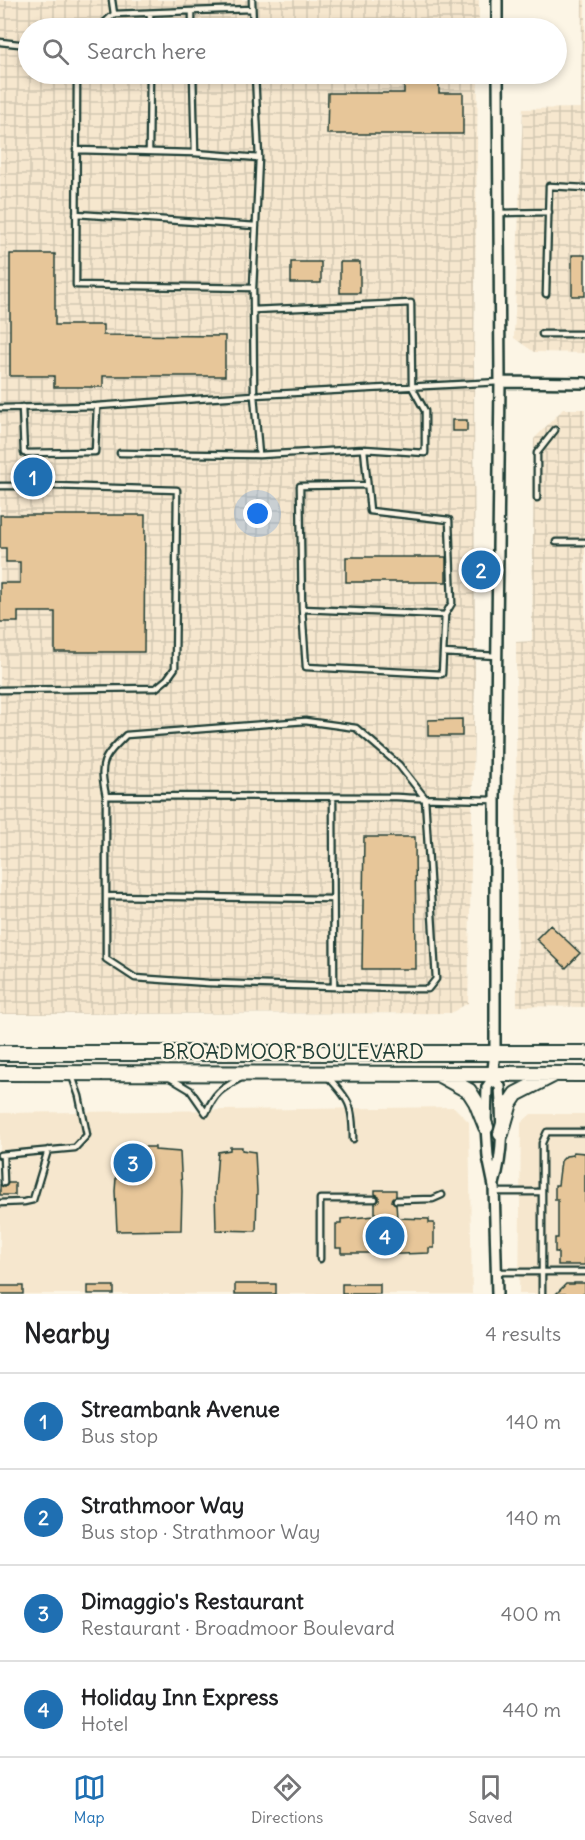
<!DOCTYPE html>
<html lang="en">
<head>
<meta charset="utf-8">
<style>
	:root { --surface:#fff; --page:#f2f2f2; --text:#202124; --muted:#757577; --line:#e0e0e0; --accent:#1f6fb2 }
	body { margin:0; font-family:Delius,sans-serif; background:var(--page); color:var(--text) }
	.you { position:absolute; left:258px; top:514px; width:21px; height:21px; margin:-15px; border:4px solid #fff; border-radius:50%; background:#1a73e8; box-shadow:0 0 0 9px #1a73e833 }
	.badge { display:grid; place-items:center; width:39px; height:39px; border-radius:50%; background:var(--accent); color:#fff; font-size:20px; font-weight:700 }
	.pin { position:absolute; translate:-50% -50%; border:3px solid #fff; box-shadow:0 2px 6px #0006 }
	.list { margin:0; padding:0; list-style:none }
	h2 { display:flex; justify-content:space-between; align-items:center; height:78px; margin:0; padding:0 24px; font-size:26px }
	h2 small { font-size:20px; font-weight:400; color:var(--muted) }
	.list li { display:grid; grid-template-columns:39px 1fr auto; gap:18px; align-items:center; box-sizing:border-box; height:96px; padding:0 24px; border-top:2px solid var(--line) }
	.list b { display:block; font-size:22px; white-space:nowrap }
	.list p { margin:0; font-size:20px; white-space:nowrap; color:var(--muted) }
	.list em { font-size:20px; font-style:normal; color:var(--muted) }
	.icon { flex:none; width:33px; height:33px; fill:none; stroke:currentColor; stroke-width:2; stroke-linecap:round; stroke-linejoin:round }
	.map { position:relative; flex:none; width:585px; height:1294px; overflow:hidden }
	.search { position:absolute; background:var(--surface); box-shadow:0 3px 9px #0003; left:18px; right:18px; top:18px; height:66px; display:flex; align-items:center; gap:15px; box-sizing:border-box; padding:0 21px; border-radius:33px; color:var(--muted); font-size:22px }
	.sheet { height:462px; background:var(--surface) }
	nav { display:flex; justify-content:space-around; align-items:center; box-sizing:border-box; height:84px; border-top:2px solid var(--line); background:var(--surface); font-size:16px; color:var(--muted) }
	nav a { display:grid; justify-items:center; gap:3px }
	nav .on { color:var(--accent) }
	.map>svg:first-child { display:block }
	.built { fill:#f6e7ce }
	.industrial { fill:url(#industrial-grid) }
	.building { fill:#e7c699; stroke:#1f3d34; stroke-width:1.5 }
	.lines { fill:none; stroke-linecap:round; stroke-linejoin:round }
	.service-casing { stroke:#1f3d34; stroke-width:9 }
	.minor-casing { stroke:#1f3d34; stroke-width:14 }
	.secondary-casing { stroke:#1f3d34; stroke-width:18 }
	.service { stroke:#fcf5e5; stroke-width:4.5 }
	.minor { stroke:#fcf5e5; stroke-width:9 }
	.secondary { stroke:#fcf5e5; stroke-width:14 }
	.labels { text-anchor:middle; stroke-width:4.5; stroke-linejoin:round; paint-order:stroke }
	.street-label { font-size:21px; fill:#1f3d34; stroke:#fcf5e5 }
</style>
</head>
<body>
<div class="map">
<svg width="585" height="1294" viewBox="0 0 585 1294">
	<defs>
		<pattern id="industrial-grid" width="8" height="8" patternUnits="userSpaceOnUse" patternTransform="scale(1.5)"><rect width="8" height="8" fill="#f6e7ce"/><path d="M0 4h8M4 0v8" fill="none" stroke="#d2c7b2"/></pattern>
	</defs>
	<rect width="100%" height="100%" fill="#fcf5e5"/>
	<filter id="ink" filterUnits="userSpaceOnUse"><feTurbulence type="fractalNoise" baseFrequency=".0167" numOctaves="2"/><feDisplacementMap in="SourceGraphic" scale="12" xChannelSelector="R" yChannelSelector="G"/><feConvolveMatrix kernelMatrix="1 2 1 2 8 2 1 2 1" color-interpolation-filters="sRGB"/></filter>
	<g filter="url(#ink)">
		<path class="built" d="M454 1107 469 1122 472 1294H0V1113Z
			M531 1114H585V1294H519L521 1123Z"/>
		<path class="industrial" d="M0 0H479V28H28V74H478L474 356 475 681 468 1003 451 1013 0 1014Z
			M582 0H585V353L534 352 514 338 523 109 581 108Z
			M563 409H585V1007L517 1006 516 642 532 641 534 439Z"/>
		<path class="building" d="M404 78H436L439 79V93H463V134H327L328 93H404Z
			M10 254H55V325H103V335L225 336V376H103V387H54V376H10Z
			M572 255H585V296H572Z
			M291 262H321V283H291Z
			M340 262H360V293H340Z
			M452 420H467V431H452Z
			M0 515H145L144 652H55V612H18V622H0V583H20V562H6V548H0Z
			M346 557H446V582H346Z
			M462 719V736H428V720Z
			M364 837H415L416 969H362Z
			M550 925 580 953 566 968 536 939Z
			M143 1147H155V1150L180 1152 182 1191 181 1230 117 1231 115 1191 118 1152 143 1150Z
			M230 1147H242V1150L255 1152 257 1191 256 1231 216 1230 215 1191 218 1152 230 1150Z
			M573 1152 585 1153V1265H558V1252H555V1238H558V1200H555V1185H558L561 1161 566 1156 573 1155Z
			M8 1183H15V1195H0V1185L5 1187Z
			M375 1190H396V1196L392 1201 396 1204 397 1218 429 1219V1223H434V1248H429V1253L373 1255V1253H341V1248H336V1224H341V1219L375 1216V1203L379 1200V1196L375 1194Z
			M574 1283H585V1294H556L566 1284H574Z
			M235 1284H276V1294H235Z
			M342 1284H380V1294H342Z
			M0 1286H23V1294H0Z
			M88 1286H114V1294H88Z"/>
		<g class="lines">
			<defs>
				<path id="service" d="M252 0 253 28
					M114 14 192 11
					M99 28 114 14 112 0
					M150 28V13
					M192 28V11L252 9
					M0 42 28 45
					M77 74 76 285 253 288 254 395 97 406
					M193 74 195 153 259 158 255 74
					M76 150 195 153
					M149 152 150 74
					M499 213 549 212
					M76 214 256 226
					M253 288 259 158
					M546 294 549 186 585 188
					M253 310 411 303 412 387 425 411V453L364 449 259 455 254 395 500 382
					M542 334H585
					M0 408 97 406 95 452 24 453 22 407
					M364 449 370 511 449 520 452 603 445 615 302 609 300 486 367 485
					M120 453 259 455
					M0 486H53L177 490 175 668 167 679 156 688 0 690
					M537 498V453L555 430
					M556 542H585
					M302 609 306 667 442 674 445 615
					M443 653 497 656
					M106 796C99 762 102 759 126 735L305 721 356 728 399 765 425 798 436 979 428 989H397L208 983 135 978 106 959V796L396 797C429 799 462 799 495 800
					M333 797 334 987
					M106 896 333 899
					M327 1076C350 1100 353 1106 353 1139
					M170 1078 190 1090 206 1113C215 1092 221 1089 241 1078
					M0 1155 75 1148 87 1135 79 1096 72 1076
					M3 1155 4 1183
					M494 1192H542
					M396 1200 433 1199 442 1195
					M0 1203 24 1202 33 1200 48 1150
					M320 1259V1199H375
					M496 1272H585
					M542 1294V1143L547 1132H585"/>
				<path id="minor" d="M497 0V28
					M500 382 585 383
					M492 1078 495 1052V800L500 382 498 74
					M492 1080 487 1087 486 1127 488 1157 494 1186 497 1294
					M492 1080 500 1086C502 1120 504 1151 494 1184"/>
				<path id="secondary" d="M0 1053H585
					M0 1073 585 1074
					M438 1074 469 1091 476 1102 486 1127
					M501 1134 510 1103 516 1094 553 1075"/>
			</defs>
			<use href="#service" class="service-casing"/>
			<use href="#minor" class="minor-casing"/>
			<use href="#secondary" class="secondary-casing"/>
			<use href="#service" class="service"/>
			<use href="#minor" class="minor"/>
			<use href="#secondary" class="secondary"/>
		</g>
	</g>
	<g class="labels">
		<g class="street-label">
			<text x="293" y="1059">BROADMOOR BOULEVARD</text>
		</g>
	</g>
</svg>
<div class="you"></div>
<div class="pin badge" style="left:33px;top:477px">1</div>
<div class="pin badge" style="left:481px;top:570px">2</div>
<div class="pin badge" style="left:133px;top:1163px">3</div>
<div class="pin badge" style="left:385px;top:1236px">4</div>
<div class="search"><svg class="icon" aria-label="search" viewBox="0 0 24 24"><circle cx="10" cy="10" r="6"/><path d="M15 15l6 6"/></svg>Search here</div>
</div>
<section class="sheet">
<h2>Nearby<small>4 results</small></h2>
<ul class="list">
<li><span class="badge">1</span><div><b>Streambank Avenue</b><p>Bus stop</p></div><em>140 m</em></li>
<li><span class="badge">2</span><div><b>Strathmoor Way</b><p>Bus stop · Strathmoor Way</p></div><em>140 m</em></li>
<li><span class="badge">3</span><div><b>Dimaggio's Restaurant</b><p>Restaurant · Broadmoor Boulevard</p></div><em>400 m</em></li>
<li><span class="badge">4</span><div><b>Holiday Inn Express</b><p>Hotel</p></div><em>440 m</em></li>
</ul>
</section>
<nav>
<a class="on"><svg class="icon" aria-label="map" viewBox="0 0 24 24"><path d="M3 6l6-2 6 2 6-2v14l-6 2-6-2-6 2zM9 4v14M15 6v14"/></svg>Map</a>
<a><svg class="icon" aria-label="directions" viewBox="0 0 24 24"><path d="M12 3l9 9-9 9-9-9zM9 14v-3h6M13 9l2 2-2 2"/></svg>Directions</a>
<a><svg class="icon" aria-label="saved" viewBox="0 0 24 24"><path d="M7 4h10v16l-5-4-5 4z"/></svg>Saved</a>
</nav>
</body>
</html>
